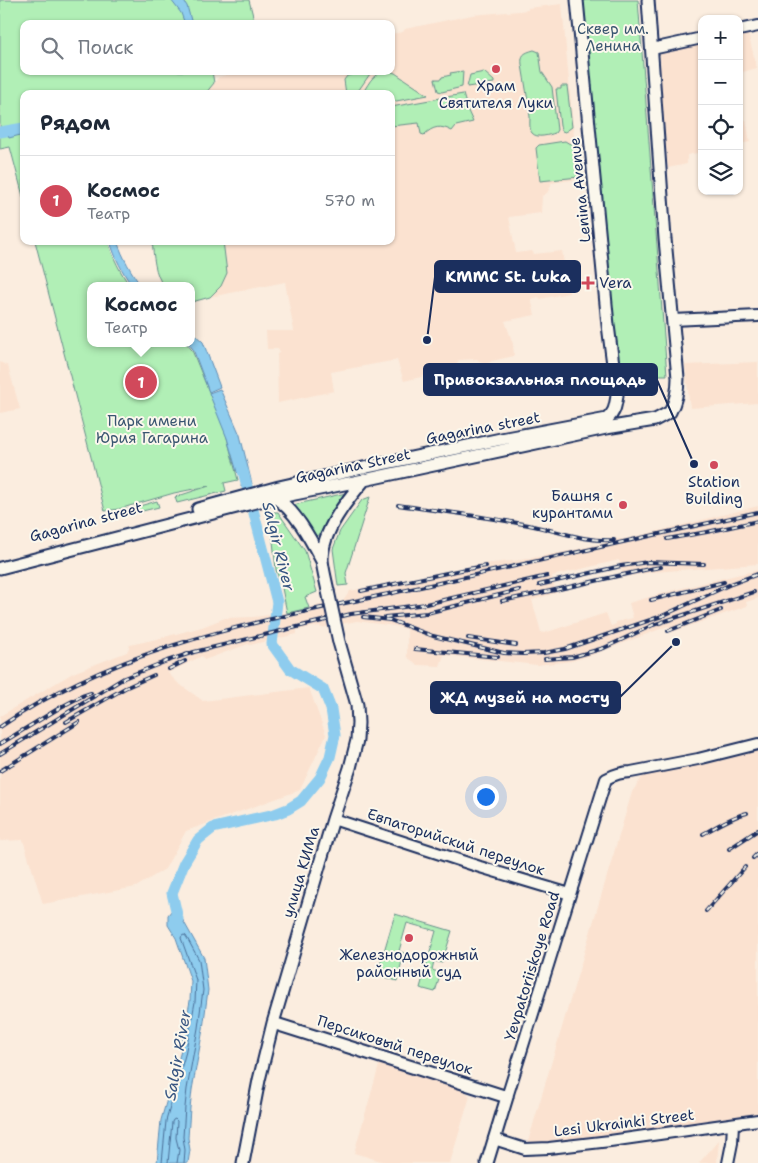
<!DOCTYPE html>
<html lang="ru">
<head>
<meta charset="utf-8">
<style>
	:root { --surface:#fff; --page:#f2f2f3; --text:#1f2937; --muted:#747a83; --line:#e0e1e3; --accent:#d1495b }
	body { margin:0; font-family:"Shantell Sans",sans-serif; background:var(--page); color:var(--text) }
	.controls { position:absolute; right:15px; top:15px; display:grid; overflow:hidden; border-radius:10px; box-shadow:0 1px 4px #0004 }
	.controls button { width:45px; height:45px; display:grid; place-items:center; padding:0; border:0; border-bottom:1px solid var(--line); background:var(--surface); color:var(--text); font:25px sans-serif }
	.you { position:absolute; left:485px; top:796px; width:18px; height:18px; margin:-12px; border:4px solid #fff; border-radius:50%; background:#1a73e8; box-shadow:0 0 0 8px #1a73e833 }
	.badge { display:grid; place-items:center; width:32px; height:32px; border-radius:50%; background:var(--accent); color:#fff; font-size:16px; font-weight:700 }
	.pin { position:absolute; translate:-50% -50%; border:2px solid #fff; box-shadow:0 1px 5px #0006 }
	.popup { position:absolute; left:87px; top:282px; width:108px; height:65px; box-sizing:border-box; display:grid; place-content:center; border-radius:10px; background:var(--surface); filter:drop-shadow(0 1px 4px #0005); font-size:16px; white-space:nowrap; color:var(--muted) }
	.popup b { font-size:19px; color:var(--text) }
	.popup::after { content:''; position:absolute; left:50%; top:100%; margin-left:-10px; border:10px solid transparent; border-top-color:var(--surface) }
	.list { margin:0; padding:0; list-style:none }
	h2 { display:flex; justify-content:space-between; align-items:center; height:65px; margin:0; padding:0 20px; font-size:21px }
	h2 small { font-size:16px; font-weight:400; color:var(--muted) }
	.list li { display:grid; grid-template-columns:32px 1fr auto; gap:15px; align-items:center; box-sizing:border-box; height:90px; padding:0 20px; border-top:1px solid var(--line) }
	.list b { display:block; font-size:19px; white-space:nowrap }
	.list p { margin:0; font-size:16px; white-space:nowrap; color:var(--muted) }
	.list em { font-size:16px; font-style:normal; color:var(--muted) }
	.icon { flex:none; width:28px; height:28px; fill:none; stroke:currentColor; stroke-width:2; stroke-linecap:round; stroke-linejoin:round }
	.map { position:relative; flex:none; width:758px; height:1163px; overflow:hidden }
	.search { position:absolute; background:var(--surface); box-shadow:0 1px 4px #0004; left:20px; top:20px; width:375px; height:55px; display:flex; align-items:center; gap:12px; box-sizing:border-box; padding:0 18px; border-radius:10px; color:var(--muted); font-size:19px }
	.panel { position:absolute; background:var(--surface); box-shadow:0 1px 4px #0004; left:20px; top:90px; width:375px; height:155px; border-radius:10px }
	.map>svg:first-child { display:block }
	.built { fill:#fbe2d0 }
	.green { fill:#b1efb6; stroke:#668f8a }
	.water { fill:#8eccee; stroke:#608db4 }
	.lines { fill:none; stroke-linecap:round; stroke-linejoin:round }
	.shore { stroke:#496e98; stroke-width:1 }
	.river { stroke:#8eccee; stroke-width:11 }
	.secondary-casing { stroke:#1b2f5e; stroke-width:14 }
	.primary-casing { stroke:#1b2f5e; stroke-width:15 }
	.secondary { stroke:#fbf7ec; stroke-width:10 }
	.primary { stroke:#fbf7ec; stroke-width:11 }
	.rail-casing { stroke:#1b2f5e; stroke-width:4 }
	.rail { stroke:#fbf7ec; stroke-width:2; stroke-dasharray:5.5; stroke-linecap:butt }
	.primary-bridge-casing { stroke:#1b2f5e; stroke-width:15; stroke-linecap:butt }
	.primary-bridge { stroke:#fbf7ec; stroke-width:11 }
	.poi-dot { fill:#d1495b; stroke:#fbf7ec; stroke-width:2 }
	.labels { text-anchor:middle; stroke-width:4; stroke-linejoin:round; paint-order:stroke }
	.park-label { font-size:15px; fill:#395570; stroke:#fbf7ec }
	.poi-label { font-size:15px; fill:#1b2f5e; stroke:#fbf7ec }
	.street-label { font-size:15px; fill:#1b2f5e; stroke:#fbf7ec }
	.water-label { font-size:16px; font-style:italic; fill:#385682; stroke:#fbf7ec }
	.leader { fill:none; stroke:#1b2f5e; stroke-width:2 }
	.callout-dot { fill:#1b2f5e; stroke:#fbf7ec; stroke-width:2 }
	.callout { fill:#1b2f5e; stroke:#1b2f5e; stroke-width:2 }
	.callout-label { font-size:16px; text-anchor:middle; font-weight:bold; fill:#fff }
</style>
</head>
<body>
<div class="map">
<svg width="758" height="1163" viewBox="0 0 758 1163">
	<rect width="100%" height="100%" fill="#fbeddf"/>
	<filter id="ink" filterUnits="userSpaceOnUse"><feTurbulence type="fractalNoise" baseFrequency=".02" numOctaves="2"/><feDisplacementMap in="SourceGraphic" scale="10" xChannelSelector="R" yChannelSelector="G"/><feConvolveMatrix kernelMatrix="1 2 1 2 8 2 1 2 1" color-interpolation-filters="sRGB"/></filter>
	<g filter="url(#ink)">
		<path class="built" d="M562 4 574 137 579 179 551 183V186L547 193 542 196 541 213 509 217 516 253 532 251 534 254 562 251 569 293 540 299 539 297 531 299 535 315 505 321 513 344 514 356 492 361 485 365 477 359 459 360 454 369 404 381 397 360 331 372 334 391 278 403 277 354 279 353V349H267L266 331H294L285 282 210 297 191 302V286H164L159 281 156 270 152 241H391V94H205L219 77 243 71H251L254 73 262 71H391V34L403 32 405 29 472 15 519 11 528 10V8Z
			M746 26 757 68 739 73V27Z
			M702 37V152L687 155V164L668 168 661 94 660 47Z
			M746 120 750 142 739 144V121Z
			M0 362 8 366 20 409 0 413Z
			M758 362V403L690 408 685 365Z
			M758 506V564L653 572 623 577 619 560 552 576 556 593 532 600 541 632 544 633 606 613 611 626 616 624V622L633 618 629 603 670 591 700 584 702 583 758 570V598L746 602 747 606 672 632 668 626 592 655 572 661 537 665 444 655 440 666 418 665 407 657V629L395 626 357 621 321 628 320 626 297 630V634L250 645 248 644 204 660 202 656 168 673 178 683 203 701 309 688 326 735 300 790 186 831 165 869 136 887 43 904 23 840 0 841V716L73 673 127 652 130 645 157 639 202 627 225 618 253 617 287 613 319 605 343 601 350 591 360 589 482 564 521 560 569 551 605 543 606 539H626Z
			M758 748V1115L596 1137 527 1145 632 792 643 776Z
			M380 1062 461 1088 470 1096 450 1163H388L354 1153Z
			M719 1140 717 1163H699Z"/>
		<path class="green" d="M0 0H249L254 20 237 24H24V71H212L214 83 205 94H24V200L10 147 0 149Z
			M581 0H638L667 375H655C648 360 636 361 630 376L618 378Z
			M534 50 539 52 542 72 552 87 557 130 555 133C549 135 537 139 532 133 529 129 530 122 530 117 528 100 525 83 522 65 521 55 523 53 534 50Z
			M366 71H372L356 94H346L344 80 347 76Z
			M390 71 395 73 428 95 391 102V94H362C371 80 373 72 390 71Z
			M463 71 462 87 442 92 438 91 435 79H441L442 77 451 75 450 73Z
			M484 72 494 81V83L467 87 470 75Z
			M561 86H567L572 127 565 132 562 131 560 126 556 89H561Z
			M463 94 468 111 473 122 456 126 452 131C441 125 433 126 424 135L421 134 419 123 391 126V107Z
			M565 141 570 144 574 143 579 177 540 181 536 148 539 145Z
			M35 241H108C113 258 120 272 130 286H91V343H186L192 350 226 434 238 480 224 483 226 491 177 503 175 497 209 486 174 493 119 509 105 511Z
			M152 241H223L227 273 221 286 210 297 192 302H191V286H164C154 274 154 256 152 241Z
			M346 493 331 515 319 535 314 536 293 505Z
			M370 497 346 573 348 585 338 586 333 549 340 531 362 500Z
			M157 501 159 507 126 515 122 511Z
			M270 512H278L305 551 317 592 305 597 309 608 287 613 282 588 276 570Z
			M395 914 452 931 442 963 434 961 432 970 441 973 435 992 420 988 436 931 407 923 399 951 404 953 397 981 377 975Z"/>
		<path class="water" d="M171 0H183L187 6 192 24H185L181 13Z
			M24 124V134L9 138 6 128Z
			M110 241H117C123 258 131 272 141 286H132C122 271 115 258 110 241Z
			M191 331 203 342 220 387 209 392 193 349 188 343H191Z
			M220 389 240 435 252 484 241 487 242 477 237 472 227 438 209 393Z
			M175 906 204 958 208 990 203 1029 192 1090 190 1108 188 1138 190 1150 188 1163H157L161 1120 180 1054 190 1001 191 981 176 938 168 925V915Z"/>
		<g class="lines">
			<path class="shore" d="M162 1163 166 1121 185 1055 195 1002 196 980 181 938 182 936 184 935 186 936 199 960 203 990 198 1028 187 1089 185 1107 183 1137 185 1150 184 1163
				M168 1163 172 1122 173 1120 175 1119 177 1121 176 1138 179 1150 177 1163"/>
			<path class="river" d="M0 132 24 128
				M178 919 172 893 184 863 198 840 213 828 275 814 288 809 301 801 320 778 330 757 335 735 331 709 323 689 290 669 272 644 277 602 243 471"/>
			<defs>
				<path id="secondary" d="M739 30 758 26
					M652 49 702 38
					M673 320 758 316
					M333 819 480 867 570 894
					M507 1097 606 779C615 774 621 772 631 772L698 759 758 744
					M494 1139 525 1149 549 1148 610 1141 758 1120
					M728 1163 732 1143 733 1124"/>
				<path id="primary" d="M272 496C294 507 311 540 322 561
					M198 509 279 487 363 468 501 439 607 419C615 412 615 407 617 396L608 325 577 0
					M0 568 260 501 364 480 606 428 655 420 670 412C676 401 678 391 678 378L665 239 648 0
					M328 591C326 581 323 570 322 560 322 531 347 500 365 479
					M273 1023 507 1097 487 1163
					M243 1163 259 1080 273 1023 333 819 350 768 357 740 358 723 357 705 339 642"/>
			</defs>
			<use href="#secondary" class="secondary-casing"/>
			<use href="#primary" class="primary-casing"/>
			<use href="#secondary" class="secondary"/>
			<use href="#primary" class="primary"/>
			<defs>
				<path id="rail" d="M398 505C439 511 482 516 523 524 553 529 582 542 614 540
					M667 539 707 532 758 521
					M539 585 621 566 648 562 704 564
					M361 591 461 570 486 566
					M651 600 724 582
					M502 601 555 590 649 569 661 567
					M363 617 390 620 433 636 504 653 523 654 544 653 565 649 662 616 731 584 758 574
					M385 617 427 613 519 590
					M668 631 721 610
					M468 638 516 645
					M415 649 498 657
					M545 659 572 657 604 648 653 625 754 592
					M169 669 185 661
					M66 722 125 688 154 675
					M0 727C123 642 273 619 416 588 530 563 644 537 758 512
					M0 744 61 707 82 696 91 693
					M0 754 124 678 167 661 194 652 351 614 426 604 547 576
					M0 771 79 722
					M703 834C717 826 731 817 747 813
					M729 849 758 830
					M753 858 758 853
					M706 911 745 867"/>
			</defs>
			<use href="#rail" class="rail-casing"/>
			<use href="#rail" class="rail"/>
			<defs>
				<path id="primary-bridge" d="M328 591 339 642"/>
			</defs>
			<use href="#primary-bridge" class="primary-bridge-casing"/>
			<use href="#primary-bridge" class="primary-bridge"/>
		</g>
	</g>
	<g class="poi-dot">
		<circle cx="496" cy="69" r="5"/>
		<path d="M585.5 275.5h5v5h5v5h-5v5h-5v-5h-5v-5h5z"/>
		<circle cx="714" cy="465" r="5"/>
		<circle cx="623" cy="505" r="5"/>
		<circle cx="409" cy="938" r="5"/>
	</g>
	<g class="labels">
		<g class="park-label">
			<text x="613" y="34">Сквер им.<tspan x="613" dy="17">Ленина</tspan></text>
			<text x="152" y="426">Парк имени<tspan x="152" dy="17">Юрия Гагарина</tspan></text>
		</g>
		<g class="poi-label">
			<text x="496" y="91">Храм<tspan x="496" dy="17">Святителя Луки</tspan></text>
			<text x="599" y="288" text-anchor="start">Vera</text>
			<text x="714" y="487">Station<tspan x="714" dy="17">Building</tspan></text>
			<text x="613" y="501" text-anchor="end">Башня с<tspan x="613" dy="17">курантами</tspan></text>
			<text x="409" y="960">Железнодорожный<tspan x="409" dy="17">районный суд</tspan></text>
		</g>
		<g class="street-label">
			<text transform="translate(580 190) rotate(-96)" y="5">Lenina Avenue</text>
			<text transform="translate(483 428) rotate(-11)" y="5">Gagarina street</text>
			<text transform="translate(353 466) rotate(-12)" y="5">Gagarina Street</text>
			<text transform="translate(86 522) rotate(-15)" y="5">Gagarina street</text>
			<text transform="translate(456 842) rotate(18)" y="5">Евпаторийский переулок</text>
			<text transform="translate(301 872) rotate(-73)" y="5">улица КИМа</text>
			<text transform="translate(532 966) rotate(-73)" y="5">Yevpatoriiskoye Road</text>
			<text transform="translate(395 1045) rotate(18)" y="5">Персиковый переулок</text>
			<text transform="translate(624 1123) rotate(-7)" y="5">Lesi Ukrainki Street</text>
		</g>
		<g class="water-label">
			<text transform="translate(279 546) rotate(76)" y="6">Salgir River</text>
			<text transform="translate(177 1055) rotate(-80)" y="6">Salgir River</text>
		</g>
	</g>
	<path class="leader" d="M427 340L435 277M694 464L657 380M676 642L620 697"/>
	<g class="callout-dot">
		<circle cx="427" cy="340" r="5"/>
		<circle cx="694" cy="464" r="5"/>
		<circle cx="676" cy="642" r="5"/>
	</g>
	<g class="callout">
		<rect x="435" y="261" width="145" height="31" rx="5"/>
		<rect x="424" y="364" width="233" height="31" rx="5"/>
		<rect x="431" y="682" width="189" height="31" rx="5"/>
	</g>
	<g class="callout-label">
		<text x="508" y="282">KMMC St. Luka</text>
		<text x="540" y="385">Привокзальная площадь</text>
		<text x="525" y="703">ЖД музей на мосту</text>
	</g>
</svg>
<div class="controls">
<button>+</button>
<button>−</button>
<button><svg class="icon" aria-label="locate" viewBox="0 0 24 24"><circle cx="12" cy="12" r="6"/><path d="M12 2v4M12 18v4M2 12h4M18 12h4"/></svg></button>
<button><svg class="icon" aria-label="layers" viewBox="0 0 24 24"><path d="M12 4l9 5-9 5-9-5zM3 14l9 5 9-5"/></svg></button>
</div>
<div class="you"></div>
<div class="pin badge" style="left:141px;top:382px">1</div>
<div class="popup"><b>Космос</b>Театр</div>
<div class="search"><svg class="icon" aria-label="search" viewBox="0 0 24 24"><circle cx="10" cy="10" r="6"/><path d="M15 15l6 6"/></svg>Поиск</div>
<section class="panel">
<h2>Рядом<small></small></h2>
<ul class="list">
<li><span class="badge">1</span><div><b>Космос</b><p>Театр</p></div><em>570 m</em></li>
</ul>
</section>
</div>
</body>
</html>
